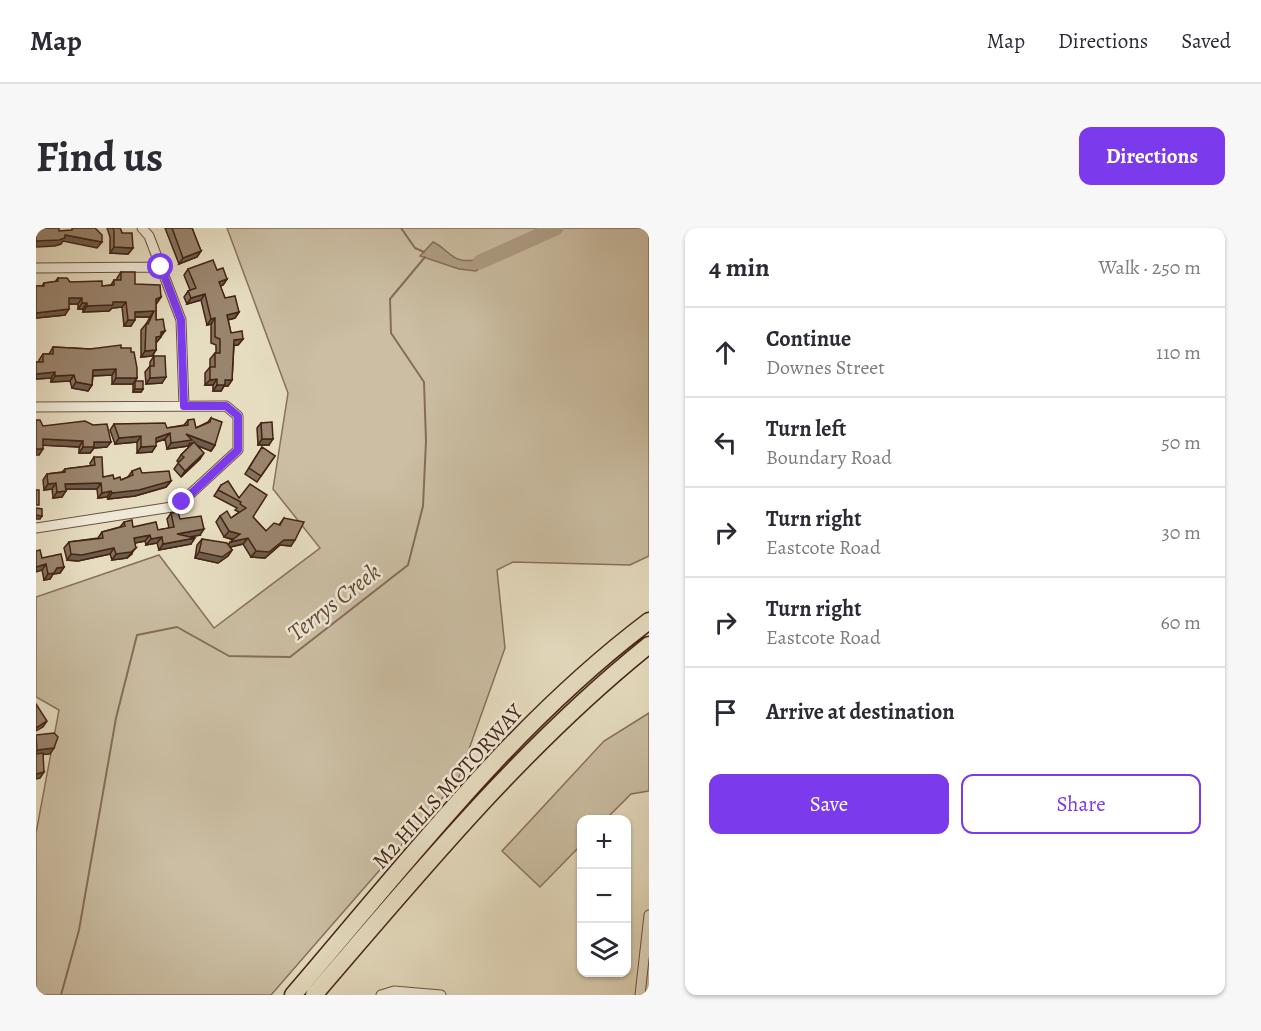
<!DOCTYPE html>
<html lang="en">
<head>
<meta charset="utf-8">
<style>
	:root { --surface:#fff; --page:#f7f7f7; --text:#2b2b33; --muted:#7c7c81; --line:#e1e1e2; --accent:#7c3aed }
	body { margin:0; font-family:Alegreya,serif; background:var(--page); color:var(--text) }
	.controls { position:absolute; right:18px; bottom:18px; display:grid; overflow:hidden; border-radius:12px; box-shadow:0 2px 4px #0004 }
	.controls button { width:54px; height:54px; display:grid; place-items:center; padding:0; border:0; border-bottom:2px solid var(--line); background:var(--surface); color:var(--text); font:30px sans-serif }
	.stop { position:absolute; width:18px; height:18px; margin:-14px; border:4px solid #7c3aed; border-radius:50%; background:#fff }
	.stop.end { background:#7c3aed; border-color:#fff; box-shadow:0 2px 6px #0008 }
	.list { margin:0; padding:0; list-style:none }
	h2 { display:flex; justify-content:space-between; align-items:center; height:78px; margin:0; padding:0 24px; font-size:26px }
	h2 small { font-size:20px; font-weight:400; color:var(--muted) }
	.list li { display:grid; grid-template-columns:39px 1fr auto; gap:18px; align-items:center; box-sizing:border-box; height:90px; padding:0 24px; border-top:2px solid var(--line) }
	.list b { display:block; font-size:22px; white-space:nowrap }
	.list p { margin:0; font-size:20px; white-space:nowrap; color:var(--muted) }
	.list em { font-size:20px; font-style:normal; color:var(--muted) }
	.actions { display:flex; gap:12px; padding:18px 24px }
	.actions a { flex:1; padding:14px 0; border:2px solid var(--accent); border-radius:12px; text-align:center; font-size:21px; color:var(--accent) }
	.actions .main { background:var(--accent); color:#fff }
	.icon { flex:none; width:33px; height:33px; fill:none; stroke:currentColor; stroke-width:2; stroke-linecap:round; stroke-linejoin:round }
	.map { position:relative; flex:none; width:613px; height:767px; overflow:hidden; border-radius:12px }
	header { display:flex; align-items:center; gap:36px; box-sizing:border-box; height:84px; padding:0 30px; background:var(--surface); border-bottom:2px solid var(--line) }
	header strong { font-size:28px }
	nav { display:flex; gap:33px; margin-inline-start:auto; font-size:21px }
	.intro { display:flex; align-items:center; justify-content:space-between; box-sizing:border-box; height:144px; padding:0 36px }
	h1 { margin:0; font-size:42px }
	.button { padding:15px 27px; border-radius:12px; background:var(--accent); color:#fff; font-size:21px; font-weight:700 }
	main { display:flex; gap:36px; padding:0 36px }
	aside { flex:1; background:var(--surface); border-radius:12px; box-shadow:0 2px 4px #0004 }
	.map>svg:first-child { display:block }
	.green { fill:#cbbea3; stroke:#88715b; stroke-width:1.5 }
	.water { fill:#af9e86; stroke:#856d58; stroke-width:1.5 }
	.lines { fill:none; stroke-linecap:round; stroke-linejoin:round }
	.stream { stroke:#856d58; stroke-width:2 }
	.river { stroke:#af9e86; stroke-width:15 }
	.street-casing { stroke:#6d523e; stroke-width:11 }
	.highway-casing { stroke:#452413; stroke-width:19 }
	.street { stroke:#efe9d7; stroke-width:9 }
	.highway { stroke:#e6ddc1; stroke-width:16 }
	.wall { fill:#84725e; stroke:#452413; stroke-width:1.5 }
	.shaded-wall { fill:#6b5c4c; stroke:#452413; stroke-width:1.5 }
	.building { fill:#99846d; stroke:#452413; stroke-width:1.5 }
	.route { stroke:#7c3aed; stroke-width:8 }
	.labels { text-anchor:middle; stroke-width:5; stroke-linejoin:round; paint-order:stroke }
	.street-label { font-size:22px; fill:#452413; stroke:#efe9d7 }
	.water-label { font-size:24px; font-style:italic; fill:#654936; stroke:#efe9d7 }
</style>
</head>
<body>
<header>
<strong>Map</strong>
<nav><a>Map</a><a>Directions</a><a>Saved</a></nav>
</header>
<div class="intro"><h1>Find us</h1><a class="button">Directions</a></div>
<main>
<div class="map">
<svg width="613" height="767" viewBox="0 0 613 767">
	<rect width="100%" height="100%" fill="#e6ddc1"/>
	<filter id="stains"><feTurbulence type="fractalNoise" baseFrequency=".00333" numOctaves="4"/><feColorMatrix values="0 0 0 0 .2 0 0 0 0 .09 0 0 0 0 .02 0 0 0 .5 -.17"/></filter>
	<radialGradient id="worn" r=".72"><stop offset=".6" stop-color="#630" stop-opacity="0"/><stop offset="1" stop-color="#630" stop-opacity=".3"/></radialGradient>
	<path class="green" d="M191 0H613V328L594 337 477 334 461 342 469 420 422 552 235 767H0V605L23 482 0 469V369L123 327 178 400 284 320 237 261 252 165Z
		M613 485V563L595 566 570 591 546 592 545 617 504 659 466 623 568 513Z"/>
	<path class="water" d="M397 14C406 18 410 24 418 29 431 38 452 28 466 23L440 43 423 41 384 28Z"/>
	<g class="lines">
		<path class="stream" d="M365 0 379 20 388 24
			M25 767 43 702 80 490 101 407 141 399 193 428 254 429 372 337 387 278 390 213 388 154 355 105 354 71 389 29"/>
		<path class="river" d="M444 34 520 0"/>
		<defs>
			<path id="street" d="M106 0 113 8 145 92 148 178
				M0 40 125 39
				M0 179 190 178 202 188V222L151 269 136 279 0 300
				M345 767 358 763 405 767
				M604 767 613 687"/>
			<path id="highway" d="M257 767C369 637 475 497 613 393
				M278 767C384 644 486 519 613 417"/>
		</defs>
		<use href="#street" class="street-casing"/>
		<use href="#highway" class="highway-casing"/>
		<use href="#street" class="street"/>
		<use href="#highway" class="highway"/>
	</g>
	<path class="wall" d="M71 0H84L86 5 97 20 92 26 74 25V9Z
		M129 0H156L165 23 161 29 143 36Z
		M152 41 181 42 191 51 187 57 184 58 189 70 203 84 199 90 192 92 195 105 207 111 202 117H198L196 152 192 158H188L185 163H177V157H169V145L174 139V131L179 125H180V117L175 115V96L171 97 165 72 151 76 148 69 152 63 154 62 148 47Z
		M85 44 99 56 125 69 120 76V92L125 109 120 114V122L116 128 105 129V102L110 96 114 89H99L95 98H88L86 79 76 80 73 83 47 84V81H42V76H33L29 87 0 90V58H6L8 55 19 54 22 50 34 54 66 58 75 57 78 52H81V50Z
		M17 119 54 121 85 120 95 124 101 150 97 156H76V147L57 148 56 157 52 163 36 160 34 153 15 154V150L0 151V134H3V132L7 126H13Z
		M118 128 126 155 110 156 109 144 114 138V134Z
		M99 153 107 161 105 164H97V156Z
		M175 190 179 217 175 223 161 217 164 231 145 249 138 241 143 234 141 233 145 227 156 216 154 215 152 218 131 221 129 211 120 214 116 224 101 225V214L79 216 74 202 78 196 131 200 148 197 152 192 160 200 172 194Z
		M225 195 233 217H222L221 200Z
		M7 198 71 219 58 220 54 225H43V219L7 217 3 227Z
		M226 219 239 228 221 254 209 246Z
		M58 229 67 249 85 252 92 249 96 243 135 253 130 259 99 268 72 271 71 269 62 270 61 261H30L26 269 17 270 16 261 8 262 7 252 11 246 26 244 29 241 55 238 54 235Z
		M185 257 203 270 217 289 230 303 243 297 248 290 255 318 244 317 229 330 215 329 207 316 194 319 196 322 192 328 182 335 159 330 161 317 166 311 192 317 197 312 188 309 180 294 184 288 195 290 203 284 199 282 201 280 178 268Z
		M135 285 164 307 154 309 155 316 123 322 121 315 110 317 109 313 99 315 96 326 91 330 76 332 74 326 42 333 31 332 28 320 33 314 62 310 66 304 84 299 88 294 97 299 122 302 133 300 131 291Z
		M6 330 28 339 24 345 17 346 14 351 8 352 6 342Z"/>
	<path class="shaded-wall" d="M29 7 66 14 61 20 27 13 25 16 19 18 0 19V13Z
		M78 19 97 20 92 26 74 25Z
		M165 23 161 29 143 36 147 30Z
		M191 51 187 57 179 60 183 54Z
		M169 66 165 72 151 76 155 70Z
		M125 69 121 75 116 77 120 71Z
		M33 70H46L42 76H29Z
		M77 74H90L86 79 76 80 73 83 47 84 51 78Z
		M46 75H51L47 81H42Z
		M33 81 29 87 0 90V85Z
		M118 83 114 89H95L99 84Z
		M203 84 199 90 187 93 191 87Z
		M179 90 175 96 171 97 175 91Z
		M92 92H99L95 98H88Z
		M129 103 121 114 116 115 125 104Z
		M207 111 202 117 194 118 198 112Z
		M120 122 116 128 105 129 109 123Z
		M80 141 76 147 53 148 57 142Z
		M19 144 15 150 0 151V146Z
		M38 147 34 153 15 154 19 148Z
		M130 149 126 155 110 156 114 150Z
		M80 150H101L97 156H76Z
		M181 151 177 157H169L174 152Z
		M189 152H196L192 158H188L185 163H177L181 157Z
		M40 154 56 157 52 163 36 160Z
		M99 161H107L105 164H97Z
		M134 205 129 211 115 216 120 210Z
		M150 206 179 217 175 223 154 215 152 218 131 221 135 215Z
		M105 208 101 214 79 216 83 210Z
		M7 211 47 213 43 219 3 217Z
		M226 211H237L233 217H222Z
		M58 214H75L71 219 58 220 54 225H43L47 219Z
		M120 218 116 224 101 225 105 219Z
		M0 221H7L3 227H0Z
		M168 225 164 231 145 249 149 243Z
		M135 253 130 259 99 268 72 271 76 265Z
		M20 255 16 261 8 262 12 256Z
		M65 255 61 261H25L29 256Z
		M30 263 26 269 17 270 21 264Z
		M75 263 71 269 62 270 66 265Z
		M0 287 6 288 4 291H0Z
		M168 301 164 307 137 312 141 306Z
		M193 303 204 306 200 312 188 309Z
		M114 307 109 313 94 316 98 310Z
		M126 309 121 315 110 317 115 311Z
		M159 310 155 316 123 322 127 316Z
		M212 310 207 316 190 320 194 314Z
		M248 312H259L255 318 244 317 229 330 215 329 220 323Z
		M78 320 74 326 42 333 31 332 35 326Z
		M100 320 91 330 76 332 80 326Z
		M196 322 192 328 182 335 159 330 163 324Z
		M10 336 6 342 0 344V339Z
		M28 339 24 345 17 346 14 351 8 352 12 346 21 340Z
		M11 493 7 499 0 503V500Z
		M18 520 14 526 0 527 1 522Z
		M8 544 4 550 0 551V546Z"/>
	<path class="building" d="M0 0H23V3L36 2V0H59L66 7V14L29 7V10L23 12 0 13Z
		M77 0H84L86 5H96L97 20 78 19V3Z
		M136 0H156L165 23 147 30Z
		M177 32 181 42 187 40 191 51 183 54 189 70 199 68 203 84 191 87 195 105 206 103 207 111 198 112 196 152H189V157H181V151L174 152V139H179V125H184V111L179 109V90L175 91 169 66 155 70 152 63 160 60 152 41Z
		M85 44H99V56L124 57 125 69 120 71V92L127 91 129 103 125 104V108L120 109V122L109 123 110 96H112L118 83 99 84V92H92L90 74H77V77L51 78V75H46V70H33V81L0 85V58H8V55L22 53V50H31L34 54 66 53V58L78 57V52H85Z
		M85 117V120H95V124H98L101 140V150H80V141L57 142 56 157 40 154 38 147 19 148V144L0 146V134H7V126H17V119L54 121Z
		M118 128H129L130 149 114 150V138H118Z
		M99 153H107V161H99Z
		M175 190 186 194 179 217 150 206 156 212 135 215 134 205 120 210V218L105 219V208L83 210 78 196 129 195 131 200 152 197V192L158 191 160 200 174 194Z
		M0 192H4L7 198 49 193 57 197 71 196 75 214H58V219H47V213L7 211V221H0Z
		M236 194 237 211H226L225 195Z
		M158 214 168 225 149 243 142 235 148 229 145 227Z
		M226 219 239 228 225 248 213 240Z
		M58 229H66L67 249 77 247 78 251 84 249 85 252 97 247 96 243 104 240 106 245 133 243 135 253 103 262 76 265 75 263 66 265 65 255 29 256 30 263 21 264 20 255 12 256 11 246 29 244V241L59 237Z
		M192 253 203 270 214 256 231 267 217 289 230 303 238 295 244 297 248 290 268 294 259 312H248L233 324 220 323 212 310 194 314 204 306 193 303 184 288 191 283 195 290 210 280 204 276 205 274 182 262 185 257Z
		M0 262H3V277H0Z
		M0 280 6 281V288L0 287Z
		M142 284 144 291 165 288 168 301 141 306 159 310 127 316 126 309 115 311 114 307 98 310 100 320 95 324 80 326 78 320 46 327 35 326 33 314 67 310 66 304 89 298 88 294 96 292 97 299 120 294 122 302 138 299 135 285Z
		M166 311 191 315 196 322 186 329 163 324Z
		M4 322 6 330 25 326 28 339 21 340 18 345 12 346 10 336 0 339V323Z
		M0 476 11 493 0 500Z
		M18 505 22 509 18 520 1 522 0 507Z
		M7 525 8 544 0 546V526Z"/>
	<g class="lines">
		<path class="route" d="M125 39 145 92 148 178H190L202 188V222L146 274"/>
	</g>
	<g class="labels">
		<g class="street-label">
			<text transform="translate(411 558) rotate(-48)" y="8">M2 HILLS MOTORWAY</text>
		</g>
		<g class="water-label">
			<text transform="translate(298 374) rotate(-38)" y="8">Terrys Creek</text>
		</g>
	</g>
	<rect width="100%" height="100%" filter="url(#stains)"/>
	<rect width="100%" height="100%" fill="url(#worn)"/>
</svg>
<div class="controls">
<button>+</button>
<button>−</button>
<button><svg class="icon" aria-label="layers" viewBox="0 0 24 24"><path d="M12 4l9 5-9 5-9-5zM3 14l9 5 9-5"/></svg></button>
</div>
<div class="stop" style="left:125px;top:39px"></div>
<div class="stop end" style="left:146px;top:274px"></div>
</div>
<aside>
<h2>4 min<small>Walk · 250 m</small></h2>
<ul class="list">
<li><svg class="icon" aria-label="ahead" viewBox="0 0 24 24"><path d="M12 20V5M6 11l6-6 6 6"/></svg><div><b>Continue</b><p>Downes Street</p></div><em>110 m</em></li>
<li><svg class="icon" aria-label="left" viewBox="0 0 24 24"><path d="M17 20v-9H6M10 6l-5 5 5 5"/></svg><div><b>Turn left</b><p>Boundary Road</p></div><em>50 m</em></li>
<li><svg class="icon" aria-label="right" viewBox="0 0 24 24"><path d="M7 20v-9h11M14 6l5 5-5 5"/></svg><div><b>Turn right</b><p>Eastcote Road</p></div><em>30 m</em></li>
<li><svg class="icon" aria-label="right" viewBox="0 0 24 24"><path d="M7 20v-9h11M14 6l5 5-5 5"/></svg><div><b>Turn right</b><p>Eastcote Road</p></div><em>60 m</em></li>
<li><svg class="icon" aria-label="arrive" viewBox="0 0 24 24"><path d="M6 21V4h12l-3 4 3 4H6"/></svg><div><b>Arrive at destination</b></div></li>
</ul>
<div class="actions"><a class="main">Save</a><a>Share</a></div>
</aside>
</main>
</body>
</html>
